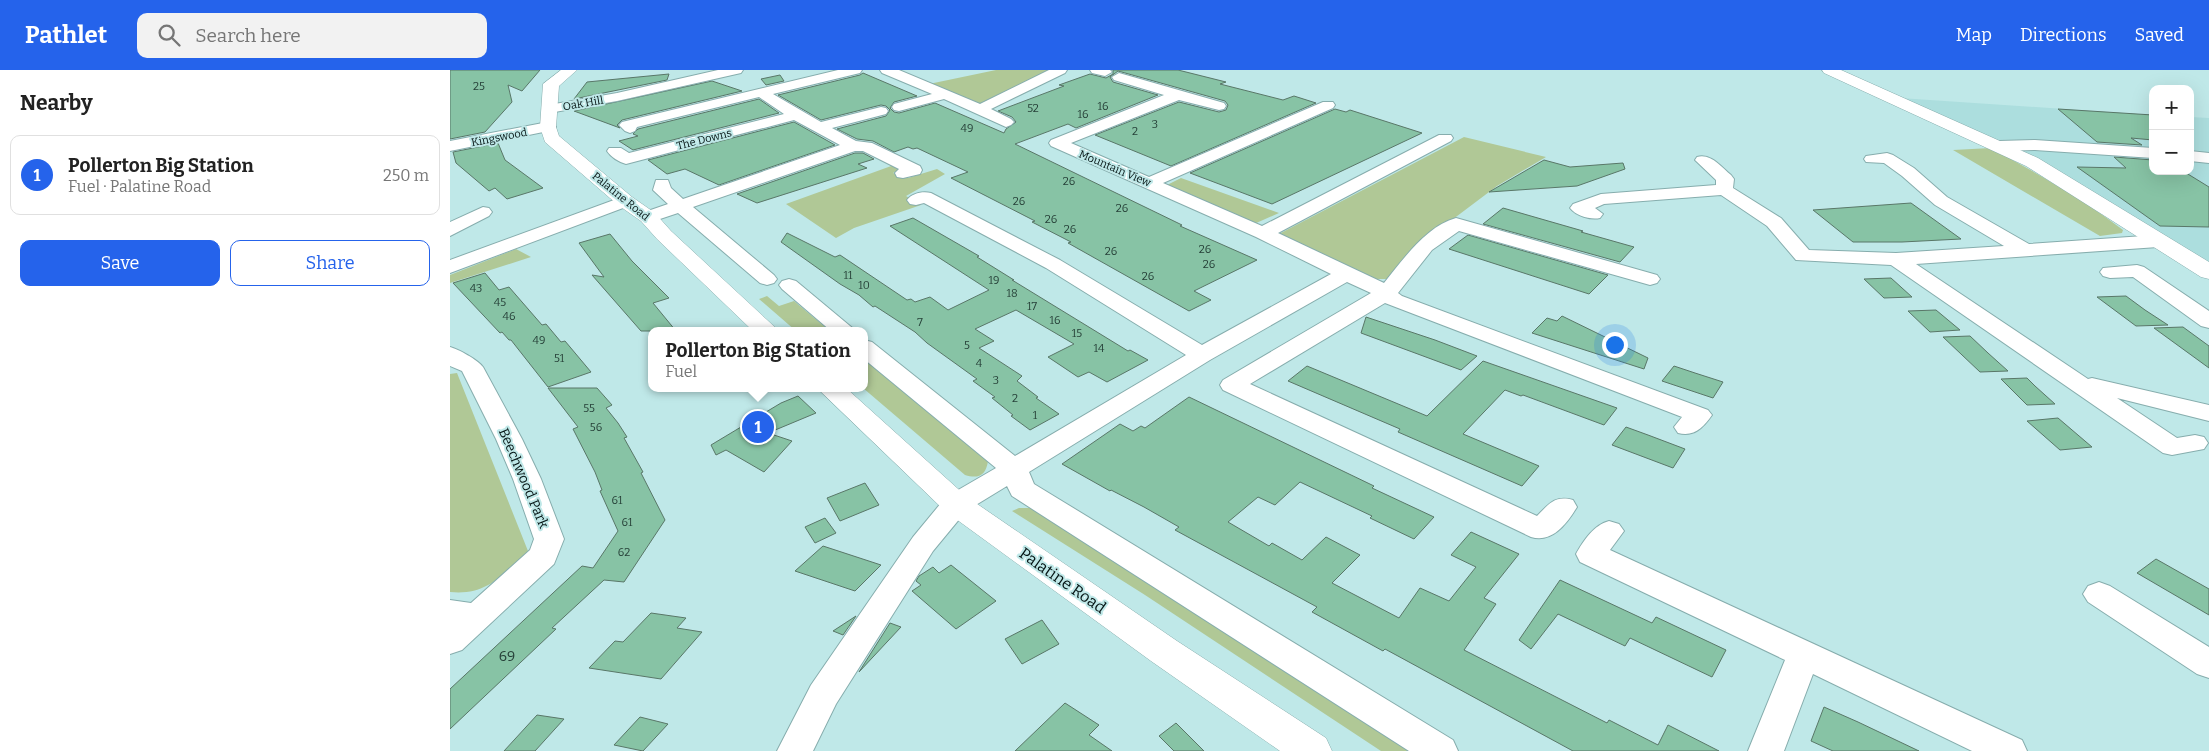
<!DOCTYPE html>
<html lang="en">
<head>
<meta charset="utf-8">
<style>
	:root { --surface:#fff; --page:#f2f2f2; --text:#222; --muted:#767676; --line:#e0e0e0; --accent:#2563eb }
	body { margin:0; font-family:Bitter,serif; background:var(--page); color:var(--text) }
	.controls { position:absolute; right:15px; top:15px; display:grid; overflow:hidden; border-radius:10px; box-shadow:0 5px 20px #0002 }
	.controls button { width:45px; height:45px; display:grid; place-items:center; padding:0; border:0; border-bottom:1px solid var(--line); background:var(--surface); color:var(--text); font:25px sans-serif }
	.you { position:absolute; left:1164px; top:274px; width:18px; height:18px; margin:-12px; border:4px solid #fff; border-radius:50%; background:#1a73e8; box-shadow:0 0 0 8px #1a73e833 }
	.badge { display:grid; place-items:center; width:32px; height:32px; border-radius:50%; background:var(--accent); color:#fff; font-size:16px; font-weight:700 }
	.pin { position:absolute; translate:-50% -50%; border:2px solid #fff; box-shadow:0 1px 5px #0006 }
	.popup { position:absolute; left:198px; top:257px; width:220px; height:65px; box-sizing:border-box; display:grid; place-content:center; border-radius:10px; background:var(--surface); filter:drop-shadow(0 1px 4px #0005); font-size:16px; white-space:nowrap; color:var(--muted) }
	.popup b { font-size:19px; color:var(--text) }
	.popup::after { content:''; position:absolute; left:50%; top:100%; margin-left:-10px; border:10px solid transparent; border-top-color:var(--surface) }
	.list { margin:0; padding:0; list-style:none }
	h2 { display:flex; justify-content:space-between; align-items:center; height:65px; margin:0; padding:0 20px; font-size:21px }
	h2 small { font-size:16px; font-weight:400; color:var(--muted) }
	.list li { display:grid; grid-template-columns:32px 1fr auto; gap:15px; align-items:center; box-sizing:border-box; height:80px; margin:0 10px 10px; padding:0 10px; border:1px solid var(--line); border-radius:10px }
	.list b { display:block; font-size:19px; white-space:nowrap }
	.list p { margin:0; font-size:16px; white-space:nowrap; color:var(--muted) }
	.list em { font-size:16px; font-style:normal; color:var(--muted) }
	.actions { display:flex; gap:10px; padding:15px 20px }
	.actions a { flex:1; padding:11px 0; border:1px solid var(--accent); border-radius:10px; text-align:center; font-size:18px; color:var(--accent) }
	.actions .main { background:var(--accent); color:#fff }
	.icon { flex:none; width:28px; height:28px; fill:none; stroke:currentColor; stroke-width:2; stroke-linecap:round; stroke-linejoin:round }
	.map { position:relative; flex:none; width:1759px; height:681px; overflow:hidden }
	header { display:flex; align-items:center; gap:30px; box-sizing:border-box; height:70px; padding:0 25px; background:var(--accent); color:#fff }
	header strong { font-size:24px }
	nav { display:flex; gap:28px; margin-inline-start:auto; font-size:18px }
	.search { width:350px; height:45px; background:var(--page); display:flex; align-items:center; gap:12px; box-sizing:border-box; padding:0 18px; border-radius:10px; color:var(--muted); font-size:19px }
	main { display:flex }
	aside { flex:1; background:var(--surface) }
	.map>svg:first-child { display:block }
	.built { fill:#acdede }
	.green { fill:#b0c896 }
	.building { fill:#87c3a5; stroke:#597768 }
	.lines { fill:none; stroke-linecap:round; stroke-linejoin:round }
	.minor-casing { stroke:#86adad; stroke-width:2 }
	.tertiary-casing { stroke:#86adad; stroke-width:1 }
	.secondary-casing { stroke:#86adad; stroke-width:1 }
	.minor { fill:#fff; fill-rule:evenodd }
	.tertiary { fill:#fff; fill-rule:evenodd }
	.secondary { fill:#fff; fill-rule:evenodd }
	.labels { text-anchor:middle; stroke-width:4; stroke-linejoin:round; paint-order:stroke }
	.number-label { font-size:11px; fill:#264038 }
	.far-street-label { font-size:11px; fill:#051414; stroke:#bfe8e8 }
	.street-label { font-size:14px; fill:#051414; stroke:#bfe8e8 }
	.near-number-label { font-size:14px; fill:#264038 }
	.near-street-label { font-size:16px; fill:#051414; stroke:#bfe8e8 }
</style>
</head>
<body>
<header>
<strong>Pathlet</strong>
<div class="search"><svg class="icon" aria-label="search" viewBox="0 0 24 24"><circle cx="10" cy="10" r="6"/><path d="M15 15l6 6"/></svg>Search here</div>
<nav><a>Map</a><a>Directions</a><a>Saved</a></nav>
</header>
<main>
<aside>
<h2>Nearby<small></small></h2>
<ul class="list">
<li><span class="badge">1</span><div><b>Pollerton Big Station</b><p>Fuel · Palatine Road</p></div><em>250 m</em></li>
</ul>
<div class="actions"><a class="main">Save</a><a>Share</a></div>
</aside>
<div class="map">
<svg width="1759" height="681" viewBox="0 0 1759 681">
	<rect width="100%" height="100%" fill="#bfe8e8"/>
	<path class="built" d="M1450 28 1703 45V101H1740V47L1759 48V196L1573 81Z"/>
	<path class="green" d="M546 0H604L537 34H527L479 14Z
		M1014 67 1096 87 1047 116 970 174 939 209H926L829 164Z
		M1541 78C1586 103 1632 128 1673 160L1672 163 1650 166 1503 80Z
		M444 95 451 98 443 103 458 108 487 99 495 104 456 126 471 135 404 158 386 168 336 134Z
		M731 108 829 143 804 154 717 115Z
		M66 179 81 187 0 213V205Z
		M317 226 329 236 344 231 380 261H346L309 229Z
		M414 289 538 391C536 406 528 409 515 405L413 318Z
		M7 303 78 481C54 504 37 526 0 522V304Z
		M569 438H581L599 449 960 681H931L695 525 562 441Z"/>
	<path class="building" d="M0 0H90L72 21 58 15 62 32 35 62 0 69Z
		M663 0H728L776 12 770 14 833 30 844 26 866 33 721 96 645 65 729 32 769 42 776 40 778 35 775 31 668 1 660 7 663 12 708 25 626 58 618 54 565 74 732 155 730 156 807 190 744 221 761 230 739 241 618 173 621 172 582 152 585 151 501 108 518 102 467 78 463 79 458 77 444 82 423 71 407 69 387 59 436 46 440 40 436 36 431 35 371 50 328 25 410 5 413 3 467 26 444 32 440 38 444 42 449 43 485 33 554 63 556 59 566 52 562 47 548 41 614 16 609 15 640 4 656 8 663 4Z
		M219 4 217 10 124 29 137 12Z
		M330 5 334 11 316 15 311 9Z
		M262 11 292 21 172 50 167 55 170 58 124 41Z
		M309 29 329 43 183 80 169 71 188 66 183 64 188 59Z
		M885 39 896 42 900 40 972 63 822 134 740 103Z
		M1608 39 1703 45V70L1681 68 1692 75 1647 72Z
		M344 52 385 75 269 115 235 99 217 104 198 90Z
		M48 73 55 90 93 118 57 129 45 118 39 121 6 93 3 82Z
		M405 83H413L424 89 408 94 417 98 307 133 287 124Z
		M1664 87 1703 90V101H1733L1759 117V157L1710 156 1627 97 1676 98Z
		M1094 90 1120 97 1173 93 1175 99 1127 116 1039 122Z
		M1461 133 1511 169 1452 172H1403L1363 140Z
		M1053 138 1133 161 1131 162 1184 177 1170 192 1033 154Z
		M463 148 529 186 527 187 564 210H562L678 281 680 280 698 290 657 312 639 302 628 307 598 287 624 274 566 240 525 259 544 271 529 278 572 306 567 311 588 327 586 328 609 344 580 360 561 346 563 345 542 328 545 327 523 311 527 309 477 273 465 262 425 236 423 237 409 225 390 214 331 172 337 163 385 187 390 185 457 230 461 229 465 232 480 227 498 240 539 220 440 156Z
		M160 164 182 191 219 228 203 233 226 261H191L142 205 154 207 129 173Z
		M1018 165 1158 205 1139 224 999 179Z
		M35 203 49 220 59 217 92 255 96 254 111 272 115 271 141 302 98 317 61 270H59L52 262 50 263 3 213Z
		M1441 208 1462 227 1434 228 1414 209Z
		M1676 226 1695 240 1718 255 1686 256 1647 227Z
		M1486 240 1510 260 1480 262 1458 241Z
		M1112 246 1198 288 1194 299 1082 263 1097 248 1107 251Z
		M916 247 985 270 1027 286 1011 300 911 263Z
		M1733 257 1759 276V298L1704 258Z
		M1520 266 1538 283 1558 301 1530 302 1493 267Z
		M1033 291 1167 338 1154 355 1073 325 1071 326 1055 320 1013 364 1089 396 1072 416 948 362 950 359 838 311 857 296 977 346Z
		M1224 296 1245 303 1273 312 1263 328 1212 311Z
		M1577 308 1585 316 1605 334 1577 335 1551 309Z
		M98 318H147L162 335 156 338 168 353 177 367 174 368 193 402 191 403 215 450 174 512 154 510 102 558 106 559 0 659V619L132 496 143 498 168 461 150 421 152 420 145 402 123 359 128 357Z
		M348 326 366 343 318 363 342 371 314 402 276 380 266 385 261 375 331 333Z
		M739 327 924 416 922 418 984 447 964 469 920 448 922 446 850 412 825 435 808 427 778 452 819 476 822 473 852 490 876 467 910 485 882 513 949 548 970 518 999 531 1026 497 1001 485 1021 462 1069 484 1034 528 1046 534 1014 580 1157 653 1159 650 1208 675 1218 655 1269 681H1123L935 579 933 581 862 542 867 537 725 460 729 457 694 437 661 420 660 421 612 394 670 354 683 361 691 356 695 358Z
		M1608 348 1642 377 1610 380 1577 351Z
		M1176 357 1198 365 1235 379 1223 398 1162 375Z
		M415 413 429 435 390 451 377 428Z
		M375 448 386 463 365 473 355 457Z
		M373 476 431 495 405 521 345 501Z
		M1706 489 1759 519V545L1687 503Z
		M501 495 546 531 506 559 462 521 471 515 466 511 469 506 483 497 489 503Z
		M1110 510 1202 553 1206 547 1276 580 1262 607 1180 568 1175 576 1108 544 1081 579 1069 570Z
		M201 543 236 548 227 558 252 562 211 609 139 598 165 571 173 572Z
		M406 546 393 565 383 561Z
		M592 550 609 574 572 594 555 569Z
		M440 553 451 557 409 602Z
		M615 633 649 655 639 665 662 681H565Z
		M1374 637 1408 652 1469 681H1383L1361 671Z
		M87 645 114 649 85 681H54Z
		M190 647 218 654 193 681 164 675Z
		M726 653 754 681H724L709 666Z"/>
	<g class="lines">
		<defs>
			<path id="minor" d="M268 0H293L291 3 167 31 99 43 94 42 92 39 94 36 99 35 167 23Z
				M388 0H412L410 3 323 24 371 52 431 37 436 38 438 41 436 44 382 58 406 71 422 73 470 96 472 100 470 104 453 108 447 107 445 103 449 99 413 81H405L243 137 324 205 327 209 324 213 317 215 310 213 228 143 198 153 192 151 189 147 192 143 218 134 203 120 206 110H218L221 118 233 129 390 75 344 50 176 94C169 92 161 87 157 81L159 78H171L179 83 334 44 309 27 187 57 185 61 180 63 175 61 169 55 172 52Z
				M430 0H449L530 34 599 0H617L615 3 541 39 561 49 564 52 561 55 556 57 494 29 449 41 444 40 442 37 444 34 482 24 432 3Z
				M640 0H660L662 2 655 6 642 3Z
				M669 3 774 33 776 36 774 39 769 40 729 30 621 73 699 107 873 32H883L885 35 883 38 713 113 812 156 989 65H1001L1003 68 1001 71 828 163 934 213C952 191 976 156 1006 148L1207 205 1210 209 1207 213 1200 215 1009 161 982 180 948 223 952 226 1258 340 1262 345C1253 358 1244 367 1228 363L1224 357 1232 347 935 233 800 314 1087 446C1099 434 1105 425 1123 430L1127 437C1116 455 1102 473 1081 467L773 320 770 315 773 310 921 223 897 212 760 290 579 402 584 414 1003 670 1008 681H959L562 426 557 416 516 441 483 481 386 634 363 681H327L361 615 463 467 496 427 546 398 414 289V270L422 272 565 386 736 285 596 198 474 133 466 135 460 134 457 130C462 123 473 121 481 123L610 190 752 275 881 204 806 167 601 76 599 73 601 70 714 25 664 10 662 7Z
				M98 52 103 54 106 57 103 60 0 81V71Z
				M1585 70 1703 78V88L1585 80 1549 81 1543 79 1541 76 1543 73 1549 71Z
				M1740 81 1759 83V93L1740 91Z
				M1437 83 1443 85 1464 98 1497 127 1579 174 1708 165 1715 167 1718 171 1715 175 1708 177 1466 194 1638 309 1642 308 1759 335V351L1667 328 1727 368 1745 365 1754 367 1758 373 1754 379 1722 385 1713 383 1441 195 1346 190 1317 156 1271 125 1154 134 1145 138 1153 144 1150 148C1141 150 1126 146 1120 138L1123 134 1151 124 1266 115V110L1245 90 1247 87C1261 83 1271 97 1281 105L1284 109 1283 118 1331 148 1359 180 1446 183 1554 176 1485 135 1452 106 1434 93 1416 92 1414 89 1416 86Z
				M175 126 181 127 184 131 181 135 0 203V190Z
				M33 137 39 138 42 142 39 146 0 166V152Z
				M1687 195 1694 197 1759 241V258L1751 256 1683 207 1660 208 1653 206 1650 202 1653 198Z
				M339 209 346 211 406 261H381L332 219 329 215 332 211Z
				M0 277C8 279 28 290 33 297L72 369 91 409 114 469 104 494 12 580 0 584V530L21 533 80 480 84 469 63 409 46 369 12 301 0 296Z
				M1159 451 1169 454 1174 461 1160 480 1572 670 1577 681H1522L1363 604 1334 681H1298L1335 590 1130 492 1126 484C1134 470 1144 455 1159 451Z
				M1649 512 1660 516 1759 577V608L1747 604 1638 532 1633 524 1638 516Z"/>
			<path id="tertiary" d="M111 0H127L109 16 106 57 109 66 182 127 205 143 221 161 329 261H303L207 169 191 151 168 135 95 72 90 57 93 14Z
				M367 318H396L517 427 727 571 876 668 882 681H830L701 591 495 441Z"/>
			<path id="secondary" d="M1372 0H1391L1588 88 1759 192V209L1751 207 1576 96 1374 3Z"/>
		</defs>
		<use href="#minor" class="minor-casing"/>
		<use href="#tertiary" class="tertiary-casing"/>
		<use href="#secondary" class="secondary-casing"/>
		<use href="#minor" class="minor"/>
		<use href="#tertiary" class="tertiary"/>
		<use href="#secondary" class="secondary"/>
	</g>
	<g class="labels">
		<g class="number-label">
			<text x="29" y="20">25</text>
			<text x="653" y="40">16</text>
			<text x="583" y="42">52</text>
			<text x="633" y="48">16</text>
			<text x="705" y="58">3</text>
			<text x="517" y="62">49</text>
			<text x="685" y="65">2</text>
			<text x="619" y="115">26</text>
			<text x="569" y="135">26</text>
			<text x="672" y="142">26</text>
			<text x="601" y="153">26</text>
			<text x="620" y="163">26</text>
			<text x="755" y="183">26</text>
			<text x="661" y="185">26</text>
			<text x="759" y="198">26</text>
			<text x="398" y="209">11</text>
			<text x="698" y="210">26</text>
			<text x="544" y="214">19</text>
			<text x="414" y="219">10</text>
			<text x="26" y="222">43</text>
			<text x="562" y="227">18</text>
			<text x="50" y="236">45</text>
			<text x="582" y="240">17</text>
			<text x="59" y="250">46</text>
			<text x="605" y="254">16</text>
			<text x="470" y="256">7</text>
			<text x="627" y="267">15</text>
			<text x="89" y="274">49</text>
			<text x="517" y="279">5</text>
			<text x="649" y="282">14</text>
			<text x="109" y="292">51</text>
			<text x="529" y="297">4</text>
			<text x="546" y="314">3</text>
			<text x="565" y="332">2</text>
			<text x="139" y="342">55</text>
			<text x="585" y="349">1</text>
			<text x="146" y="361">56</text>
			<text x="167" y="434">61</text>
			<text x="177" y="456">61</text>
			<text x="174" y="486">62</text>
		</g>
		<g class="far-street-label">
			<text transform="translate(133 33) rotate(-10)" y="4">Oak Hill</text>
			<text transform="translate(49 67) rotate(-11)" y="4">Kingswood</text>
			<text transform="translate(254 69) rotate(-14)" y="4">The Downs</text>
			<text transform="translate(665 98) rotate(23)" y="4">Mountain View</text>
			<text transform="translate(171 126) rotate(39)" y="4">Palatine Road</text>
		</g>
		<g class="street-label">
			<text transform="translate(74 408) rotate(67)" y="5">Beechwood Park</text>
		</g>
		<g class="near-number-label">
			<text x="57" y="591">69</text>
		</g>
		<g class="near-street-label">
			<text transform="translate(613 510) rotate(35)" y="6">Palatine Road</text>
		</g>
	</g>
</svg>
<div class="controls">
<button>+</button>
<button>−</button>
</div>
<div class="you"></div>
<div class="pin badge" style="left:308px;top:357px">1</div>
<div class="popup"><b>Pollerton Big Station</b>Fuel</div>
</div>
</main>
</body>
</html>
